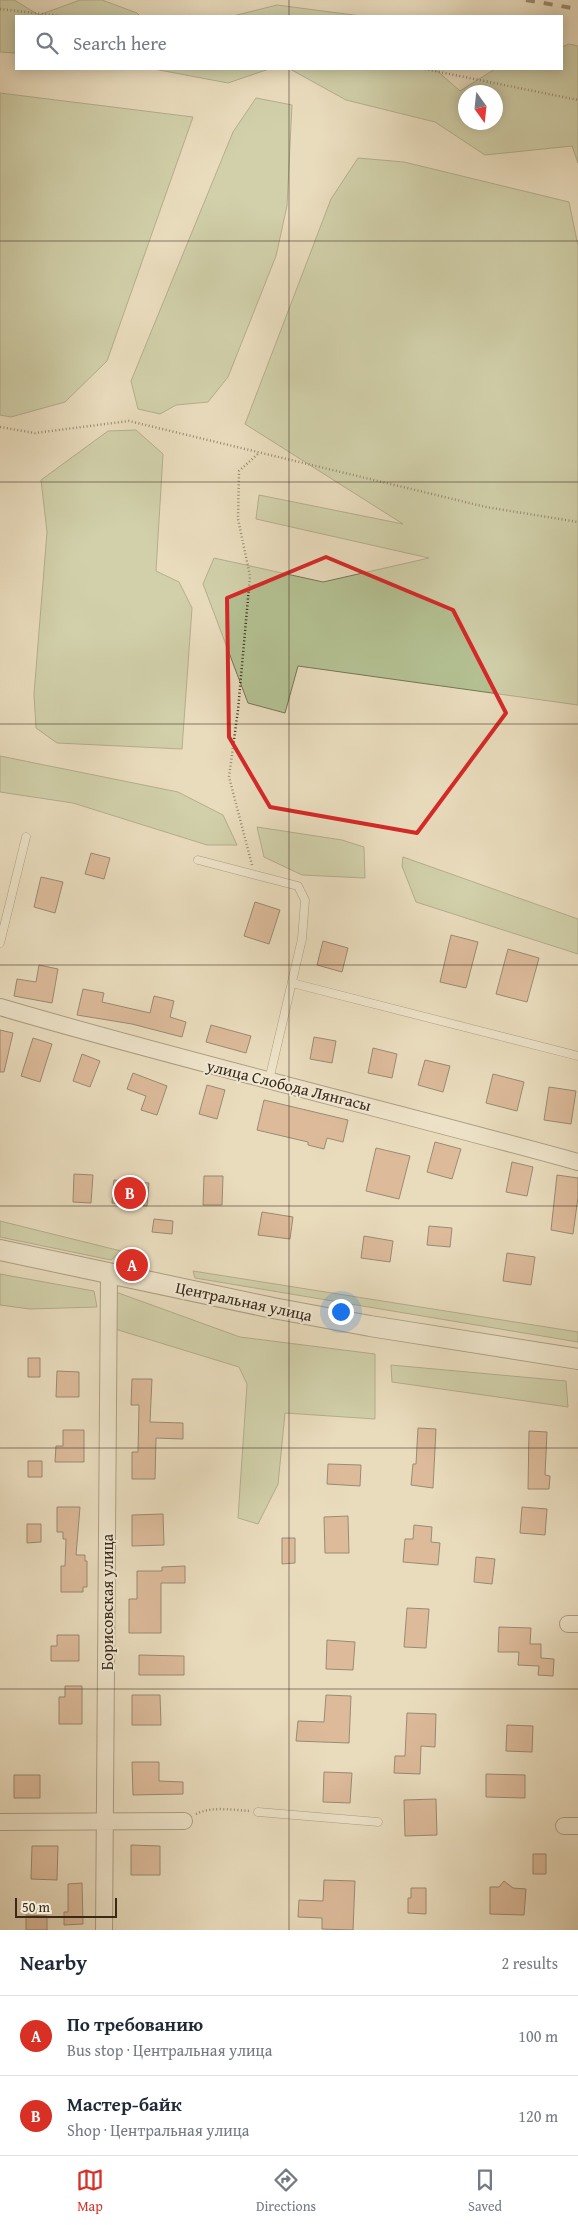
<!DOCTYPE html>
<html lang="en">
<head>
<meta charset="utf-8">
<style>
	:root { --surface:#fff; --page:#f2f2f3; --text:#1f2937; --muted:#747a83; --line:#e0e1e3; --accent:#d93025 }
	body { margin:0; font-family:"Gentium Book Plus",serif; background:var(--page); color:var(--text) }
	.compass { position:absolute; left:458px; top:85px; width:45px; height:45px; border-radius:50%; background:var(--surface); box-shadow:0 2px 12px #0003; rotate:165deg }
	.scale { position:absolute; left:15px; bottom:12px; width:102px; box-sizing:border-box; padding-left:5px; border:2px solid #382919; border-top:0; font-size:14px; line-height:18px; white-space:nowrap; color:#382919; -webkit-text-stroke:4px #f1e8d4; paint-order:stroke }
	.you { position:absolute; left:340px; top:1311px; width:18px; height:18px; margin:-12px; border:4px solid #fff; border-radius:50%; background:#1a73e8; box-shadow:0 0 0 8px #1a73e833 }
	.badge { display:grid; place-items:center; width:32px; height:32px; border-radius:50%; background:var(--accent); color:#fff; font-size:16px; font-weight:700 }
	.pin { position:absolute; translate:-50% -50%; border:2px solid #fff; box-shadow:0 1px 5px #0006 }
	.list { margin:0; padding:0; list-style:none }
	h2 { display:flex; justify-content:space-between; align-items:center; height:65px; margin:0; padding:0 20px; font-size:21px }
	h2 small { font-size:16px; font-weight:400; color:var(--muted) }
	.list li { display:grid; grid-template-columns:32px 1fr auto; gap:15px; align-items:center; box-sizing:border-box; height:80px; padding:0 20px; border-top:1px solid var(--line) }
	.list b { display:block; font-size:19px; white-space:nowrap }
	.list p { margin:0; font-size:16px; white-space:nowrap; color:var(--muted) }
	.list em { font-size:16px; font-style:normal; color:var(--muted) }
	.icon { flex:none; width:28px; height:28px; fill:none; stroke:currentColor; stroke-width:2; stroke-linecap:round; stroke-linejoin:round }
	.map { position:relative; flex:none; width:578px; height:1930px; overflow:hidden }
	.search { position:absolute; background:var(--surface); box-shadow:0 2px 12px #0003; left:15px; right:15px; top:15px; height:55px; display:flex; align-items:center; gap:12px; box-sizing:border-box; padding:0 18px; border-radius:0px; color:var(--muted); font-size:19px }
	.sheet { height:225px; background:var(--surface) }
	nav { display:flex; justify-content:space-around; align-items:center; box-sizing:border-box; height:70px; border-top:1px solid var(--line); background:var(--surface); font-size:14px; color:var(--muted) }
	nav a { display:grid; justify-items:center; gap:2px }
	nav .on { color:var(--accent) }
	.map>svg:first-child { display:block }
	.green { fill:#b4c193; stroke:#767556; fill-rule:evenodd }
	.building { fill:#cd9170; stroke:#382919 }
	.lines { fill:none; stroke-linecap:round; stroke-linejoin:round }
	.service-casing { stroke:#645642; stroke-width:9 }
	.minor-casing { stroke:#645642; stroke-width:18 }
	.tertiary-casing { stroke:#645642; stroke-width:22 }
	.path { stroke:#382919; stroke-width:2.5; stroke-dasharray:1 2.5; stroke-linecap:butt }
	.service { stroke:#f1e8d4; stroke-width:8 }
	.minor { stroke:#f1e8d4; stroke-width:16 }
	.tertiary { stroke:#f1e8d4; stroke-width:20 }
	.rail { stroke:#382919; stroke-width:4; stroke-dasharray:9 9; stroke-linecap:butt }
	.marked { fill:none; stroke:#d62828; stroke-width:4; stroke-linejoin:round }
	.grid { fill:none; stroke:#382919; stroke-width:1; stroke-opacity:0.55 }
	.labels { text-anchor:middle; stroke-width:4; stroke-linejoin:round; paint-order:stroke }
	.street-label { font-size:16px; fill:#382919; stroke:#f1e8d4 }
</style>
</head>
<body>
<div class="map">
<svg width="578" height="1930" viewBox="0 0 578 1930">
	<rect width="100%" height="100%" fill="#e9dcbd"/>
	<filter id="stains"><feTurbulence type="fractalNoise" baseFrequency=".004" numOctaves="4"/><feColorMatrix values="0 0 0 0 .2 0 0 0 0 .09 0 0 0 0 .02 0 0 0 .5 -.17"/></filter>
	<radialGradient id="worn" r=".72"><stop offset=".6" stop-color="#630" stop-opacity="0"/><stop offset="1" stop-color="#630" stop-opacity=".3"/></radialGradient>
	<path class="green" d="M0 0H14L39 15 80 0H102L137 13 140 16H16V53L0 52Z
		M277 5 361 16H233Z
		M569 44 578 46V163L572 146 485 155 435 122 346 100 290 69H435L460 91 495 69H562V47ZM466 92H496V122H466Z
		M154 69H269L228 83Z
		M0 93 193 117 107 361 65 402 11 417 0 415Z
		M256 98 292 105 287 206 276 256 228 377 208 402 176 405 160 414 138 409 131 381 233 132Z
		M358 158 404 162 569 202 578 246V705L298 666 285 713 248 703 203 584 214 558 323 582 429 558 256 519 259 495 403 524 245 424 331 199Z
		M136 430 163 454 156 571 179 582 192 608 182 749 57 743 36 728 34 694 47 532 41 480 108 431Z
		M0 756 178 792 223 815 237 845H207L73 803 0 792Z
		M257 827 342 840 364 847 365 878 302 875 264 857Z
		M403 857 578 919V954L416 902 402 866Z
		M0 1221 121 1251 111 1260 0 1237Z
		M193 1271 578 1332V1342L195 1278Z
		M0 1274 94 1291 97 1307 30 1309 0 1305Z
		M113 1291 240 1337 375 1354V1419L285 1413 278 1484 258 1524 238 1518 247 1384 239 1367 115 1329Z
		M391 1365 566 1381 568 1407 392 1382Z"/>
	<path class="building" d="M91 853 110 858 104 879 85 874Z
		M41 877 63 882 55 913 34 907Z
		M255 902 280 910 269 944 244 936Z
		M451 935 478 942 466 988 440 982Z
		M323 941 348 948 342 972 317 965Z
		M508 949 539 958 527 1002 496 994Z
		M39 965 58 969 52 1003 14 996 17 979 36 982Z
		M83 989 104 993 102 1002 150 1013 154 996 174 1001 170 1017 186 1022 182 1037 132 1024 77 1015Z
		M211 1025 251 1036 246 1053 206 1042Z
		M0 1030 13 1033 4 1072H0Z
		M314 1037 336 1041 332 1063 310 1059Z
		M33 1038 52 1044 40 1082 21 1076Z
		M373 1048 397 1054 392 1078 368 1073Z
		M82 1054 100 1061 90 1087 73 1081Z
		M425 1060 450 1066 443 1092 418 1085Z
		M133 1073 167 1086 157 1115 141 1110 146 1096 127 1089Z
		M493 1074 524 1082 517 1111 486 1103Z
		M207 1085 225 1090 217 1119 199 1114Z
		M549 1087 576 1091 571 1124 544 1120Z
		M264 1100 348 1120 343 1142 327 1138 324 1149 308 1145V1142L257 1130Z
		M435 1142 461 1149 452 1179 427 1172Z
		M376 1148 410 1156 399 1199 366 1191Z
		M512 1162 533 1167 527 1196 506 1192Z
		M74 1174 93 1175 91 1203 73 1202Z
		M557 1175 578 1178V1197L573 1234 551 1230Z
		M204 1176H223L222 1205H203Z
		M114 1180 149 1183 147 1206 112 1203Z
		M262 1212 293 1217 290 1239 258 1235Z
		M154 1219 173 1221 172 1234 152 1232Z
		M429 1226 452 1228 450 1247 427 1245Z
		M364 1236 393 1241 390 1262 361 1258Z
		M507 1253 535 1257 531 1285 503 1281Z
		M28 1358H40V1377H28Z
		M57 1371 79 1372V1397H56Z
		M132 1379H152L150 1422 183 1423V1439L156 1438 155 1479H132V1452H138L139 1405H131Z
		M418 1428 436 1429 433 1488 411 1485 413 1464H416Z
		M63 1430H84V1462H55L56 1446H63Z
		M529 1431 547 1432 545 1475 550 1476 549 1489H528Z
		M28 1461H42V1477H28Z
		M328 1464 361 1465 360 1486 327 1484Z
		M57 1507H80L76 1555H85V1561H87V1587H83V1592H61V1566H65L66 1539H63V1532H57Z
		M522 1507 547 1509 545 1535 520 1533Z
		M163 1514 164 1545 132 1546V1515Z
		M348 1516 349 1553H325L324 1517Z
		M27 1524H41V1542L27 1543Z
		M414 1525 432 1527 431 1542 440 1543 438 1565 403 1562 405 1539H413Z
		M282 1538H295V1563L282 1564Z
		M476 1557 495 1559 492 1584 474 1582Z
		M185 1566V1583H161V1633H129V1599H137V1571H162V1567Z
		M407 1608 429 1609 426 1648 404 1647Z
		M499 1627 531 1628 530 1644H541V1658L554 1659 553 1676 538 1675 539 1666 518 1665 519 1652H498Z
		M57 1635H79V1661H51V1646H57Z
		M327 1640 355 1642 353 1670 326 1669Z
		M139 1655 184 1656V1675H139Z
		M65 1686H82V1724H59V1697H65Z
		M132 1695H160L161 1725H132Z
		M326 1695 351 1696 349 1743 296 1741 298 1721 324 1722Z
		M407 1713 436 1714 435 1747 421 1746 420 1774 394 1773 395 1756H405Z
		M507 1725 533 1726 532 1752 506 1751Z
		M132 1762H159V1781L183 1782V1794L133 1795Z
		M324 1772 352 1773 350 1803 323 1802Z
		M486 1774 525 1775V1798L486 1797Z
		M14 1775H40V1798H14Z
		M436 1799 437 1835 405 1836 404 1800Z
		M131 1845 160 1846V1875H131Z
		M32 1846H58L57 1880 31 1879Z
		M533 1854H546V1874H533Z
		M324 1880 355 1881 353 1930 322 1929V1918L298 1917 299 1900 323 1901Z
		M504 1881 513 1888 526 1889 524 1915 490 1914V1887H499Z
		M82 1883 83 1924 64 1925V1912H68V1884Z
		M411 1888H426V1914L408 1913V1898H411Z
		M26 1915 47 1916V1930H26Z"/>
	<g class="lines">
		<defs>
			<path id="service" d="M198 860 298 886 305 900 302 939 269 1080
				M0 943 26 837
				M292 983 578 1056
				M258 1812 378 1822"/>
			<path id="minor" d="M0 1007C191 1063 386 1109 578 1162
				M568 1624H578
				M0 1822 184 1821
				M564 1826H578
				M104 1930 109 1274"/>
			<path id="tertiary" d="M0 1250 273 1308 370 1326 578 1359"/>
		</defs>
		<use href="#service" class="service-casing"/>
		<use href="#minor" class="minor-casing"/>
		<use href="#tertiary" class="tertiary-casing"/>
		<path class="path" d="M0 9 60 16
			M425 69 578 100
			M0 427 35 433 129 421 486 507 578 522
			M252 865 229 777 238 710 250 576 238 519 239 471 259 453
			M196 1814C211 1806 233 1810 250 1811"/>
		<use href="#service" class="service"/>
		<use href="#minor" class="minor"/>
		<use href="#tertiary" class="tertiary"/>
		<path class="rail" d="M526 0 578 9"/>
	</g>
	<path d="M0 0H578V1930H0ZM326 557 453 610 506 713 417 833 270 807 229 737 227 598Z" fill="#e9dcbd" fill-opacity=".55" fill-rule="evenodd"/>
	<path class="marked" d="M326 557 453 610 506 713 417 833 270 807 229 737 227 598Z"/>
	<path class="grid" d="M289 0V16M289 69V1930M0 241H578M0 482H578M0 724H578M0 965H578M0 1206H578M0 1448H578M0 1689H578"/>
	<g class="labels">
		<g class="street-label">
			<text transform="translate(289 1085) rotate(14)" y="6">улица Слобода Лянгасы</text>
			<text transform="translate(244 1301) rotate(12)" y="6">Центральная улица</text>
			<text transform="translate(107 1602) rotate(-90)" y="6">Борисовская улица</text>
		</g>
	</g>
	<rect width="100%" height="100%" filter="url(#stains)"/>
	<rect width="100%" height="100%" fill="url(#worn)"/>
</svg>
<svg class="compass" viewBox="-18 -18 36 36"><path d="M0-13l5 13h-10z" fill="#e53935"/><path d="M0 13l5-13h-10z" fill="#747a83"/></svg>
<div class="scale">50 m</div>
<div class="you"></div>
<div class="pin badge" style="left:132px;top:1265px">A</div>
<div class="pin badge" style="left:130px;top:1193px">B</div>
<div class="search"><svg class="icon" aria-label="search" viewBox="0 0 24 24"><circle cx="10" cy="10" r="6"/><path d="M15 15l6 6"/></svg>Search here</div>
</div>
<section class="sheet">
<h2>Nearby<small>2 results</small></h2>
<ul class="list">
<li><span class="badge">A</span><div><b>По требованию</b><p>Bus stop · Центральная улица</p></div><em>100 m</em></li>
<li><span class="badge">B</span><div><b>Мастер-байк</b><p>Shop · Центральная улица</p></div><em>120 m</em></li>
</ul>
</section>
<nav>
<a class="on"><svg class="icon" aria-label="map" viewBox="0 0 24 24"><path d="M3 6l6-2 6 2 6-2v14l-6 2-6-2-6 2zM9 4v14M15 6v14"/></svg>Map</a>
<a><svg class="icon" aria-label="directions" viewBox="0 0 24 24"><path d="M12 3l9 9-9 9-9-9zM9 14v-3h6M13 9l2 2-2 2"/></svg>Directions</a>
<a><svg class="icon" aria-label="saved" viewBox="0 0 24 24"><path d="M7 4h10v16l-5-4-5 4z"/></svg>Saved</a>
</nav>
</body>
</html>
